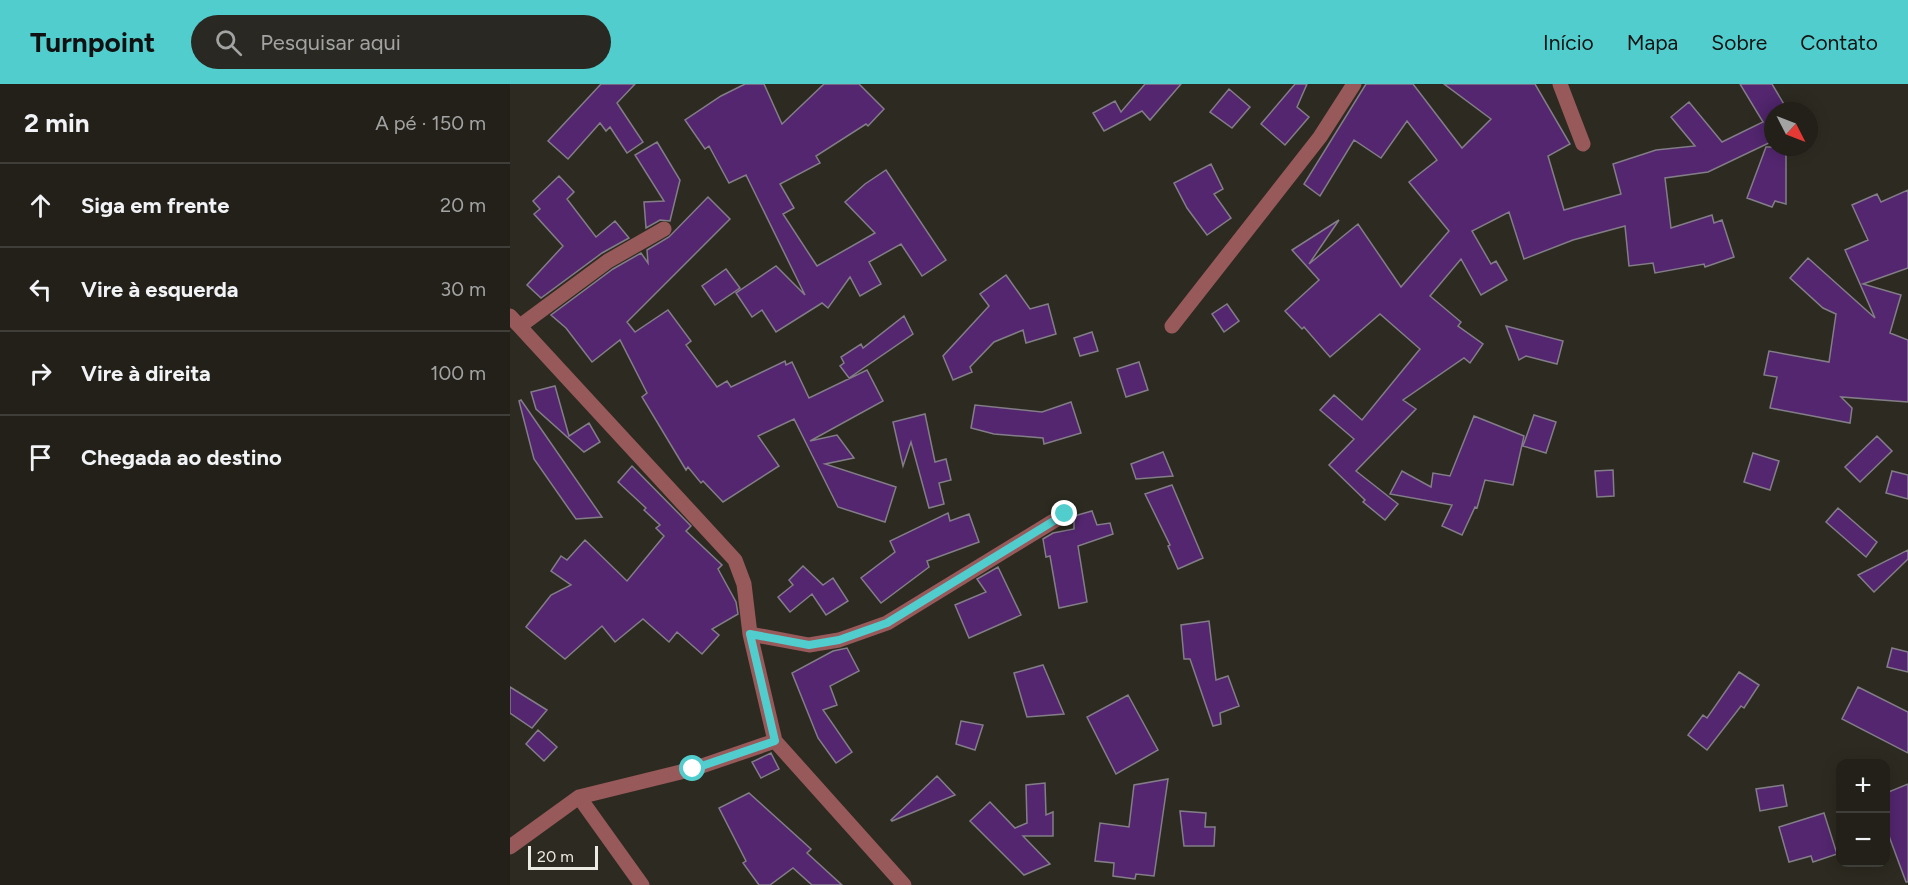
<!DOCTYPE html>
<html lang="pt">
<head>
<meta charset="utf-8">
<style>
	:root { --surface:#222019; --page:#2a2822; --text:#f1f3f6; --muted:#a2a3a2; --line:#3f3e38; --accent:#52cdce }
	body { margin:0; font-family:Figtree,sans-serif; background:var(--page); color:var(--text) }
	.controls { position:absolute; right:18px; bottom:18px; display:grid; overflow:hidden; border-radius:12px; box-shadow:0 3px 15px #0003 }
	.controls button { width:54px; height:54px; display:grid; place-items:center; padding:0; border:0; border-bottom:2px solid var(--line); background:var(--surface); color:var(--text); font:30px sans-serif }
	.compass { position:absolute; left:1254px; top:18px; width:54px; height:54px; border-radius:50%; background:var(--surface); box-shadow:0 3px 15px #0003; rotate:132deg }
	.scale { position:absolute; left:18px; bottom:15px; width:70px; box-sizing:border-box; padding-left:6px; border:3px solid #ebeae3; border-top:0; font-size:16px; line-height:21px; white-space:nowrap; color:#ebeae3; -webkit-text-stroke:4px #2d2b21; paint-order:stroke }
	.stop { position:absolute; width:18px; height:18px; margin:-14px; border:4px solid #52cdce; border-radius:50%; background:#fff }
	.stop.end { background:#52cdce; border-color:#fff; box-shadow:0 2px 6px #0008 }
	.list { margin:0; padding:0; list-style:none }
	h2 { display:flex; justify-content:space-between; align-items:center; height:78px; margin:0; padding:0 24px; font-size:26px }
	h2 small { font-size:20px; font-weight:400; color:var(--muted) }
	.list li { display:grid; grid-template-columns:39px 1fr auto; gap:18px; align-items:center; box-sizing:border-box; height:84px; padding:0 24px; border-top:2px solid var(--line) }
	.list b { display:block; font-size:22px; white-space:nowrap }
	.list em { font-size:20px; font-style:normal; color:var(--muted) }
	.icon { flex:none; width:33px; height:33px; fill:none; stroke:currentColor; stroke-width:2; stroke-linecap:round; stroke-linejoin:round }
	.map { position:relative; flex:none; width:1398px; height:801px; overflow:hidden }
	header { display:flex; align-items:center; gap:36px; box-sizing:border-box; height:84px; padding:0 30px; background:var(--accent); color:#111 }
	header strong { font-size:28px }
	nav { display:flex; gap:33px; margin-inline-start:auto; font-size:21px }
	.search { width:420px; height:54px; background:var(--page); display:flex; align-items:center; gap:15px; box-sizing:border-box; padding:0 21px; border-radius:33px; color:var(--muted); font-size:22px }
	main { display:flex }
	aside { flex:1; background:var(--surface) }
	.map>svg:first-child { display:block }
	.building { fill:#53266f; stroke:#837d88; stroke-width:1.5 }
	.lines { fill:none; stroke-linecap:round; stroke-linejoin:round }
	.minor { stroke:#98595a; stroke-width:15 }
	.route { stroke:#52cdce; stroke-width:8 }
</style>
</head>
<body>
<header>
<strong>Turnpoint</strong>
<div class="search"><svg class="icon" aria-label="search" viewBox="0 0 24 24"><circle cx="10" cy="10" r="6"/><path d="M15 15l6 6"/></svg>Pesquisar aqui</div>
<nav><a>Início</a><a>Mapa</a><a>Sobre</a><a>Contato</a></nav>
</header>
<main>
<aside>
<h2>2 min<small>A pé · 150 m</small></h2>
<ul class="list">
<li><svg class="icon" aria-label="ahead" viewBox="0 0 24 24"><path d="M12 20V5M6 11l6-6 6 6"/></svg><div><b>Siga em frente</b></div><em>20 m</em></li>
<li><svg class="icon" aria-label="left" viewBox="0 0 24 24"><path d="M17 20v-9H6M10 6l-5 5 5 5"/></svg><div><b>Vire à esquerda</b></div><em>30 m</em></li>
<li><svg class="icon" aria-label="right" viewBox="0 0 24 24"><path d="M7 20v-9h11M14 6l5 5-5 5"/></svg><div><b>Vire à direita</b></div><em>100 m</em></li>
<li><svg class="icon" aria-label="arrive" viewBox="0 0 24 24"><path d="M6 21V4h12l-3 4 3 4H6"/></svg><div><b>Chegada ao destino</b></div></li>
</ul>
</aside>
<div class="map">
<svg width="1398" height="801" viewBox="0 0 1398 801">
	<rect width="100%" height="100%" fill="#2d2b21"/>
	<path class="building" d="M91 0H125L107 19 133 58 117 69 100 43 96 47 90 39 58 75 38 57Z
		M235 0H254L272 40 314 0H349L374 25 358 42 356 40 306 72 310 79 270 100 284 124 273 130 307 182 365 149 335 118 355 100 376 86 436 176 412 192 391 160 359 178 371 200 350 212 340 193 318 224 312 219 266 248 252 226 242 233 226 209 266 182 295 211 236 91 219 99 199 62 195 65 175 36 211 12Z
		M635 0H671L640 36 632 27 594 47 583 29 605 17 611 28Z
		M785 0H797L787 23 799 33 775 61 751 40Z
		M856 0H903L952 64 981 35 934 0H1025L1060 60 1038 72 1054 126 1111 110 1103 80 1146 66 1185 62 1161 33 1179 18 1212 58 1253 38 1230 0H1262L1278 27H1263V57L1198 88 1155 94 1161 144 1202 131 1204 139 1212 136 1224 173 1195 183 1194 180 1145 189 1143 179 1119 182 1115 142 1063 156 1014 175 999 128 962 147 981 180 986 177 997 196 971 211 951 175 920 212 951 238 948 242 973 260 960 279 954 274 893 316 906 325 846 387 888 420 875 436 853 418 855 416 819 381 844 355 810 326 824 311 852 336 910 265 870 230 820 273 794 243 792 245 775 227 809 196 782 166 829 136 799 180 848 140 891 203 939 147 899 98 927 76 897 37 871 74 844 56 810 112 794 100Z
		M719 5 740 23 722 44 700 28Z
		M147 58 170 96 160 137 150 136 136 144 134 118 154 117 125 71Z
		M1256 63H1276V120L1265 117 1262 123 1237 114Z
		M701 80 713 105 704 110 721 134 697 151 677 124 664 99Z
		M49 92 64 108 57 115 86 153 105 137 119 154 92 169 31 214 17 201 53 162 24 130 30 125 23 117Z
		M1398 106V184L1353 200 1391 211 1380 249 1398 256V318L1331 313 1342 324 1340 339 1260 324 1267 293 1254 291 1259 267 1319 278 1326 230 1313 224 1280 194 1298 174 1365 234 1335 166 1358 156 1342 121 1367 110 1371 118Z
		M198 113 220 135 117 238 125 248 158 226 181 257 176 261 207 303 217 297 221 303 275 277 276 281 282 278 299 314 357 286 373 317 300 357 327 351 344 374 315 380 386 403 375 438 328 423 284 335 248 352 269 382 213 418 193 397 191 399 178 383 176 386 132 313 137 309 110 256 82 278 56 244 41 231 103 185 131 169 138 179 137 166 159 153Z
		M216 185 230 204 205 221 192 202Z
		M496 191 520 225 538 220 546 250 516 259 513 246 484 258 460 283 462 288 443 296 433 272 479 222 470 210Z
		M717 220 729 237 714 248 702 230Z
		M394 232 403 250 339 294 330 282 334 279 331 273 351 260 353 264Z
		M996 242 1053 257 1047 280 1016 272 1009 276Z
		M582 248 588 267 570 272 564 254Z
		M629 278 638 306 616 313 607 285Z
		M45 302 59 352 79 339 90 358 74 368 26 325 21 308Z
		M11 316 92 433 66 435 24 375 9 317Z
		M561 318 571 349 534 360 533 354 484 350 461 344 465 321 532 328Z
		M415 330 425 378 436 375 441 396 429 399 434 420 419 424 401 358 393 382 383 338Z
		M1024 331 1046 338 1036 369 1013 362Z
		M964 332 1014 352 1003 401 975 396 967 424 965 423 952 451 932 442 942 421 880 410 892 387 921 403 923 389 940 392Z
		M1367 352 1382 367 1350 398 1335 383Z
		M653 368 663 392 626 395 621 380Z
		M1243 369 1269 377 1260 406 1234 398Z
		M122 382 181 442 176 447 212 481 208 485 226 518 228 530 202 545 209 551 192 570 167 548 159 558 133 535 105 558 92 542 55 575 16 543 41 511 61 501 41 487 51 472 57 476 75 456 117 497 154 452 146 444 150 441 134 426 136 424 108 398Z
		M1103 386 1104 412 1087 413 1085 387Z
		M1382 387 1398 391V415L1376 409Z
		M662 401 693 474 668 485 658 462 660 461 635 410Z
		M1328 424 1367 458 1356 473 1316 438Z
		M582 427 587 441 600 439 603 450 568 462 577 518 549 524 540 472 536 473 533 455 543 449 564 445V432Z
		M438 429 440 437 459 430 469 458 417 477 419 483 371 519 351 494 385 468 380 457Z
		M1398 466V475L1364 508 1348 491Z
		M293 482 313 501 323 494 338 517 316 531 302 510 280 528 268 513 283 501 279 496Z
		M488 483 511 531 459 554 445 521 476 508 467 495Z
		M699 537 706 596 718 592 729 622 710 629 711 640 703 642 680 575H674L671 541Z
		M337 564 349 587 320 602 327 621 313 626 342 668 326 679 308 654 282 589 323 567Z
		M1382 564 1398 568V588L1377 583Z
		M533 581 554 630 517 633 504 589Z
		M1229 588 1249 601 1234 624 1231 622 1197 666 1178 651 1193 631 1197 634Z
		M0 603 37 626 22 644 0 629Z
		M1348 603 1398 628V669L1332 635Z
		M618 611 648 666 606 690 577 633Z
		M451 637 473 641 465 666 446 660Z
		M28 646 47 663 34 677 16 660Z
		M261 669 269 685 251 694 242 678Z
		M427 692 445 711 382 737 381 736Z
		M658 695 644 792 626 790 625 795 603 792 604 779 585 777 590 739 619 743 624 701Z
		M535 699 536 731 543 728V752H513L540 780 514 791 460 737 480 718 505 744 517 739 516 701Z
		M1398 700V798H1396L1376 744V709Z
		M1273 701 1277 722 1250 727 1246 705Z
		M239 709 301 765 297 769 332 801H302L283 784 260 801H249L233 779 236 777 209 724Z
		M670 727 696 729 695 743H705L704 762H674Z
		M1314 729 1327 770 1303 778 1301 772 1279 778 1269 743Z"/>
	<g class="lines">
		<path class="minor" d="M1050 0 1073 60
			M0 232 225 476 234 500 240 550 265 657
			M10 242 98 177 154 145
			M662 242 810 53 844 0
			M240 550 299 561 329 556 377 539 555 430
			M69 713 132 801
			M0 763 69 713 183 685 265 657 394 801"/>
	</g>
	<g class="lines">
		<path class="route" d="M183 685 265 657 240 550 299 561 329 556 377 539 555 430"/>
	</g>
</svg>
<div class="controls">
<button>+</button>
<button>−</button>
</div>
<svg class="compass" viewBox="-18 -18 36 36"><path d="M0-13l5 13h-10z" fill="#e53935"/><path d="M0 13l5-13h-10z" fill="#a2a3a2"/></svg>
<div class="scale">20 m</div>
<div class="stop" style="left:183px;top:685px"></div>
<div class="stop end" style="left:555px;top:430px"></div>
</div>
</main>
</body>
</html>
